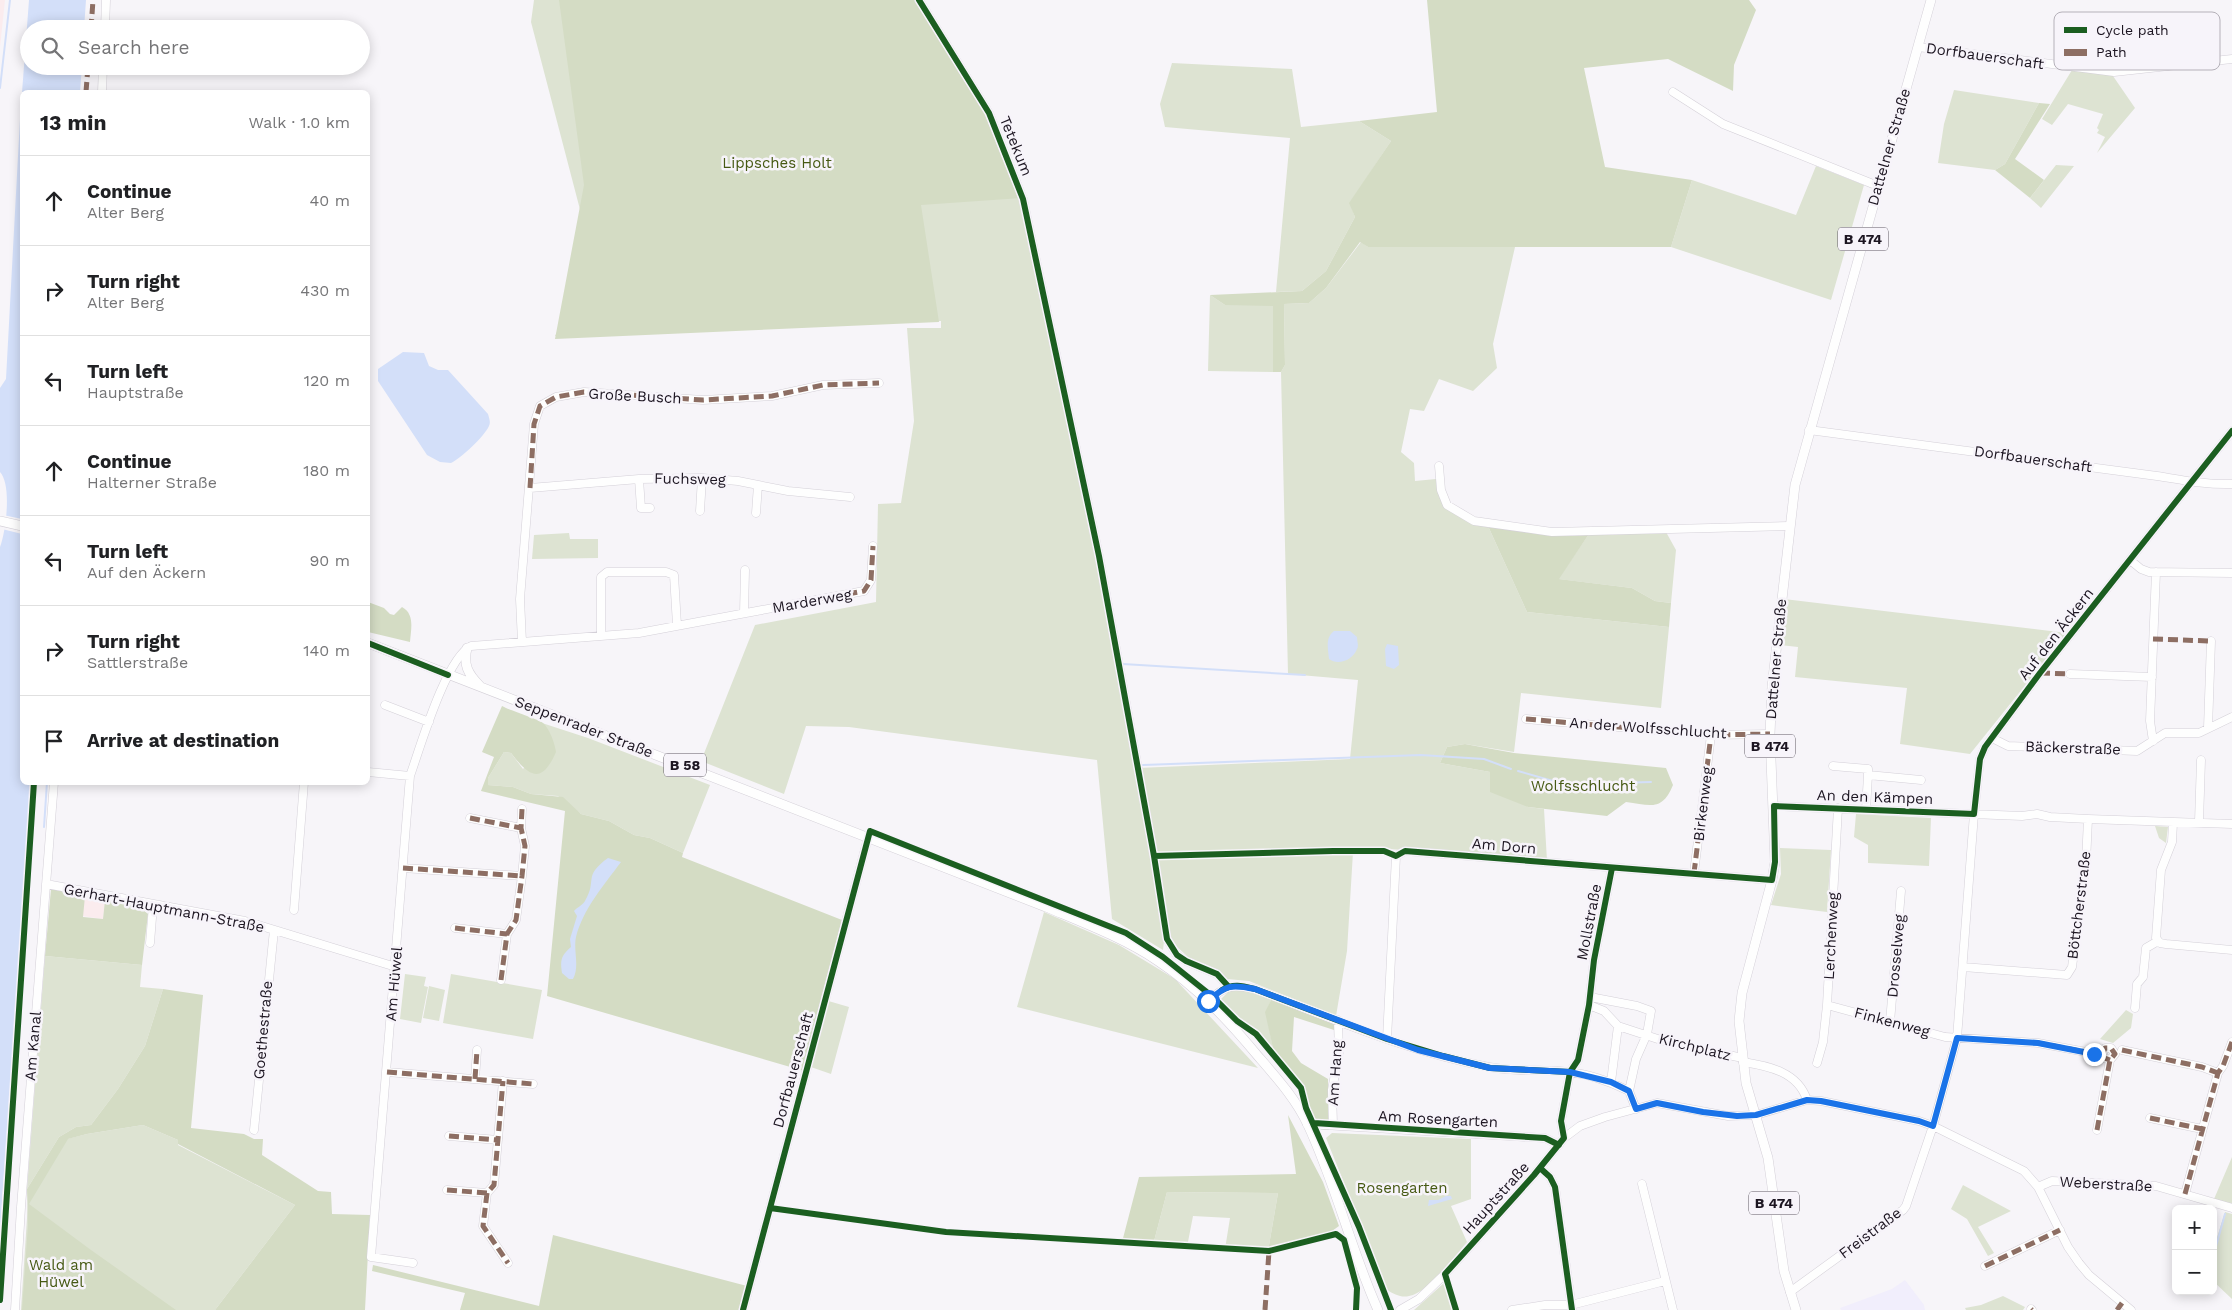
<!DOCTYPE html>
<html lang="en">
<head>
<meta charset="utf-8">
<style>
	:root { --surface:#fff; --page:#f6f6f6; --text:#202124; --muted:#757577; --line:#e0e0e0 }
	body { margin:0; font-family:"Work Sans",sans-serif; background:var(--page); color:var(--text) }
	.controls { position:absolute; right:15px; bottom:15px; display:grid; overflow:hidden; border-radius:8px; box-shadow:0 2px 12px #0003 }
	.controls button { width:45px; height:45px; display:grid; place-items:center; padding:0; border:0; border-bottom:1px solid var(--line); background:var(--surface); color:var(--text); font:25px sans-serif }
	.stop { position:absolute; width:15px; height:15px; margin:-11px; border:4px solid #1a73e8; border-radius:50%; background:#fff }
	.stop.end { background:#1a73e8; border-color:#fff; box-shadow:0 1px 5px #0008 }
	.list { margin:0; padding:0; list-style:none }
	h2 { display:flex; justify-content:space-between; align-items:center; height:65px; margin:0; padding:0 20px; font-size:21px }
	h2 small { font-size:16px; font-weight:400; color:var(--muted) }
	.list li { display:grid; grid-template-columns:32px 1fr auto; gap:15px; align-items:center; box-sizing:border-box; height:90px; padding:0 20px; border-top:1px solid var(--line) }
	.list b { display:block; font-size:19px; white-space:nowrap }
	.list p { margin:0; font-size:16px; white-space:nowrap; color:var(--muted) }
	.list em { font-size:16px; font-style:normal; color:var(--muted) }
	.icon { flex:none; width:28px; height:28px; fill:none; stroke:currentColor; stroke-width:2; stroke-linecap:round; stroke-linejoin:round }
	.map { position:relative; flex:none; width:2232px; height:1310px; overflow:hidden }
	.search { position:absolute; background:var(--surface); box-shadow:0 2px 12px #0003; left:20px; top:20px; width:350px; height:55px; display:flex; align-items:center; gap:12px; box-sizing:border-box; padding:0 18px; border-radius:28px; color:var(--muted); font-size:19px }
	.panel { position:absolute; background:var(--surface); box-shadow:0 2px 12px #0003; left:20px; top:90px; width:350px; height:695px; border-radius:8px }
	.map>svg:first-child { display:block }
	.commercial { fill:#f1eefc }
	.industrial { fill:#fbecee }
	.green { fill:#dde3d2 }
	.forest { fill:#d4dcc4 }
	.water { fill:#d3dff9 }
	.pier { fill:#f7f5f9 }
	.lines { fill:none; stroke-linecap:round; stroke-linejoin:round }
	.stream { stroke:#d3dff9; stroke-width:2 }
	.minor-casing { stroke:#d4d0d8; stroke-width:9 }
	.major-casing { stroke:#d4d0d8; stroke-width:10 }
	.minor { stroke:#fefefe; stroke-width:8 }
	.major { stroke:#fefefe; stroke-width:9 }
	.quiet { stroke:#8d6e63; stroke-width:5; stroke-dasharray:10 5; stroke-linecap:butt }
	.cycleway-casing { stroke:#f7f4fa; stroke-width:9 }
	.cycleway { stroke:#1b5e20; stroke-width:6 }
	.route { stroke:#1a73e8; stroke-width:6 }
	.labels { text-anchor:middle; stroke-width:5; stroke-linejoin:round; paint-order:stroke }
	.shield { fill:#f7f4fa; stroke:#5e5862; stroke-width:1 }
	.shield-label { font-size:14px; font-weight:bold; fill:#1c1521 }
	.street-label { font-size:15px; fill:#1c1521; stroke:#f7f4fa }
	.park-label { font-size:15px; fill:#465913; stroke:#f7f4fa }
	.key { fill:#f7f4fa; stroke:#b5b1b9; stroke-width:1 }
	.key-label { font-size:14px; fill:#1c1521 }
</style>
</head>
<body>
<div class="map">
<svg width="2232" height="1310" viewBox="0 0 2232 1310">
	<rect width="100%" height="100%" fill="#f7f5f9"/>
	<path class="commercial" d="M1905 1280 1924 1305 1925 1310H1841L1840 1308 1892 1289Z"/>
	<path class="industrial" d="M0 0H5L0 47Z
		M85 896 105 900 103 919 82 916Z"/>
	<path class="green" d="M534 0H907L1018 198H1021L1098 556 1165 933 1163 950 1112 919 1097 760 849 727 806 726 784 794 701 761 755 625 876 602 878 504 901 503 914 421 907 328H941V321L561 337 555 336 614 222 583 221 531 22Z
		M1172 63 1292 69 1301 127 1359 121 1391 141 1350 203 1355 217 1326 271 1302 291 1276 292 1290 138 1165 127 1160 104Z
		M2072 70 2113 74V76L2135 108 2097 153 2105 137 2097 133 2099 130 2097 128 2103 114 2068 104 2052 125 2042 119Z
		M1954 90 2039 103 2005 164 1995 170 1938 163 1944 124Z
		M2056 165 2074 166 2041 208 2030 198Z
		M1816 166 1864 185 1831 300 1671 247 1692 180 1796 215Z
		M1361 242 1368 247H1515L1493 344 1497 368 1473 391 1439 379 1424 411 1410 409 1401 452 1414 463 1415 481 1436 479 1445 506 1488 526 1527 612 1669 627 1661 708 1521 693 1514 752 1465 744 1447 747 1440 763 1490 772 1528 807 1544 809 1547 861 1389 849 1353 852 1347 951 1336 1016 1249 981 1227 979 1214 970 1188 957 1174 944 1167 931 1138 768 1350 759 1358 680 1288 674 1281 372 1285 365 1284 304 1309 303 1326 288Z
		M1210 295 1225 305H1273V372L1208 371Z
		M1666 532 1676 550 1671 603 1655 601 1632 588 1558 579 1589 534Z
		M569 533 570 539H598V558L532 559 534 535Z
		M1784 599 2067 633 1970 754 1900 744 1907 688 1795 677 1798 647 1780 645Z
		M542 723 588 738 710 785 683 853 650 838 634 835 609 821 581 814 558 796 531 794 513 787 488 785V778L504 752 511 753 523 769 551 736Z
		M1856 814 1931 818 1929 866 1868 863V845L1854 837Z
		M2155 826 2168 827 2166 843 2159 838Z
		M1780 848 1831 850 1827 912 1771 905 1781 874Z
		M1044 912 1119 945 1175 979 1258 1068 1017 1007Z
		M45 956 142 965 140 987 163 989 145 1046 118 1089 91 1125 76 1127 59 1137 27 1189Z
		M405 974 426 977 424 986 428 987 421 1023 400 1019Z
		M451 974 542 990 533 1039 443 1023Z
		M429 986 445 990 439 1021 423 1018Z
		M1230 990H1250L1272 998 1266 1012 1274 1053C1257 1032 1238 1018 1220 1000Z
		M825 1000 849 1007 831 1074 808 1066Z
		M2126 1010 2133 1014 2131 1028 2113 1043 2100 1039Z
		M143 1125 178 1140V1145L295 1205 215 1310H21L28 1203 67 1139 87 1134Z
		M1332 1133 1471 1139V1199L1451 1206 1467 1242C1455 1256 1428 1293 1409 1296 1401 1298 1394 1294 1387 1290L1326 1138Z
		M2232 1157V1205L2214 1199Z
		M1963 1185 2011 1211 1978 1227 1994 1253 1988 1256 1967 1219 1951 1209Z
		M1167 1192 1278 1193 1268 1251 1225 1249 1230 1218 1193 1216 1187 1247 1153 1245Z
		M2225 1212 2232 1214V1299L2213 1281V1250Z
		M1444 1283 1452 1310H1414Z
		M2003 1296 2025 1307 2023 1310H1966L1965 1308 1981 1305Z"/>
	<path class="forest" d="M559 0H916L986 113 1020 198 921 205 939 322 555 339 584 185Z
		M1427 0H1749L1756 10 1734 65 1733 91 1668 59 1584 68 1605 167 1692 180 1671 247H1368L1360 242 1326 288 1309 303 1284 304 1285 365 1281 372H1273V306L1225 305 1210 295 1302 291 1326 271 1355 217 1349 203 1391 141 1359 121 1437 112Z
		M2039 103 2050 104 2015 159 2044 180 2030 198 1995 170 2005 164Z
		M1488 526 1589 534 1559 579 1632 588 1655 601 1671 603 1669 627 1527 612Z
		M368 602 384 608 390 614 394 615 402 607C415 614 411 629 410 642L368 632Z
		M502 706C511 711 538 719 543 723 549 728 555 743 556 752 542 784 530 778 511 753L504 752 488 778V785L513 787 531 794 563 797 581 814 609 821 634 835 650 838 683 853 682 857 842 920 804 1071 547 996 565 811 481 791 494 757 482 752Z
		M1465 744 1514 753 1666 768 1673 785C1662 812 1650 805 1626 802L1607 816 1528 807 1490 792V772L1440 763 1447 747Z
		M51 889 85 896 83 917 103 919 105 900 141 907 148 914 142 965 45 956Z
		M163 989 203 995 191 1128 244 1134 254 1139H263L262 1155 318 1191 331 1192 332 1214 370 1215 365 1310H215L295 1205 178 1144V1140L143 1125 87 1134 68 1139 29 1204 91 1250 176 1310H22L28 1225 27 1189 59 1137 76 1127 91 1125 118 1089 145 1046Z
		M1272 998 1335 1022 1334 1030 1294 1017 1292 1051 1301 1063 1328 1079 1329 1130 1318 1129 1302 1088 1274 1053 1265 1012Z
		M1288 1115 1323 1182 1339 1226 1325 1236 1268 1251 1278 1193 1167 1192 1153 1245 1122 1242 1139 1177 1296 1174Z
		M553 1235 747 1286 739 1310H460L465 1293 372 1271 373 1265 539 1306Z"/>
	<path class="water" d="M29 0H86L84 29H29V66H82L80 92H22V782L31 783 0 1232V547C6 531 12 485 0 472V388L6 379 20 119Z
		M403 352 424 353 429 366 438 370H448L488 414C489 418 491 422 489 426 484 437 461 458 451 463L440 462 427 455 378 381V369Z
		M1334 631H1350L1357 637C1357 641 1359 646 1357 649 1353 660 1338 666 1329 659 1328 648 1325 638 1334 631Z
		M1387 644 1398 646 1399 665 1394 669 1386 666 1385 649Z
		M608 858 621 862C604 885 583 909 576 937 573 950 580 966 573 979H569L562 973C560 960 561 956 571 947L570 939 577 916 574 911C577 907 582 906 585 901 598 879 582 877 608 858Z
		M1446 1196H1451L1452 1199 1428 1206 1429 1200H1438Z"/>
	<path class="pier" d="M3 515 22 519V534L2 529Z"/>
	<g class="lines">
		<path class="stream" d="M0 88 10 0
			M1123 664 1305 675
			M1143 765 1421 755 1484 759 1511 769
			M1518 771 1560 783 1591 787 1616 783 1651 782
			M44 827 47 782
			M2213 1257 2225 1214"/>
		<defs>
			<path id="minor" d="M919 0 989 113 1023 199 1099 556 1154 856 1167 939 1177 955 1186 961 1217 974 1228 986
				M105 29 106 0
				M1918 47 2114 72 2232 59
				M102 92 103 66
				M1673 92 1723 124 1878 186
				M1809 430 2157 476C2182 480 2206 485 2232 484
				M1439 466 1441 490 1447 505 1474 521 1552 532 1789 526
				M639 479 641 508H650
				M530 488 639 479 702 478 738 481 788 491 850 497
				M700 511 702 478
				M756 513 758 485
				M2130 560 2141 569 2149 572 2232 573
				M744 613 745 570
				M601 636V577L607 572H666L674 575 677 625
				M522 642 520 599 534 424 540 406 556 397 584 392 703 400 772 396 823 385 879 383
				M2070 674 2152 677
				M385 705 429 722
				M1526 719 1711 735 1770 734
				M2208 728 2211 641
				M1992 738 2008 746 2137 751 2165 733H2199L2232 717
				M2153 741 2150 721 2156 572
				M1833 766 1868 769V775L1921 780
				M368 772 410 776
				M1774 806 2022 816 2037 814 2050 817 2088 819 2232 824
				M1866 809 1868 775
				M470 818 521 828
				M2199 822 2201 760
				M2173 823 2172 842 2161 870 2156 938 2160 943 2166 944 2232 950
				M403 868 522 876
				M1694 873 1711 735
				M46 884 245 921 396 967
				M294 910 304 782
				M455 928 507 934
				M150 943 153 905
				M1963 967 2067 975 2072 967 2086 862 2088 819
				M501 980 507 934 516 920 522 876 525 846 521 828 522 809
				M1590 997 1637 1006 1651 1011 1647 1034 1636 1059 1629 1091
				M1208 1001C1226 985 1232 984 1255 989 1331 1018 1408 1052 1489 1067 1514 1072 1542 1069 1568 1072 1589 1074 1611 1082 1629 1091L1636 1109
				M1589 1005 1604 1011 1618 1026 1673 1044 1743 1058
				M1827 1005 1945 1037 2038 1043 2102 1055
				M2135 1008 2137 984 2143 977 2146 948 2158 941
				M1890 1022 1901 891
				M1387 1039 1396 856 1405 851 1772 880
				M2122 1050 2202 1067 2218 1073
				M1743 1062C1769 1066 1798 1072 1807 1100
				M1817 1063 1823 1042 1827 1005 1838 808
				M387 1072 533 1084
				M475 1079 477 1050
				M1611 1082 1618 1026
				M2150 1118 2202 1129
				M1307 1124 1545 1138 1559 1145
				M1333 1125 1332 1090 1339 1053 1338 1020
				M254 1130 274 930
				M2097 1130 2110 1060 2115 1054 2111 1048H2105L2102 1055 2104 1058 2110 1060
				M449 1136 498 1140
				M1564 1138 1561 1121 1570 1072 1578 1060 1589 1005 1594 960 1612 868
				M1540 1168 1550 1177 1555 1187 1572 1309
				M1642 1184 1673 1310
				M2038 1187 2052 1181 2156 1186 2232 1208
				M447 1190 487 1193 494 1185 503 1081
				M487 1193 483 1226 508 1263
				M2185 1194 2218 1073 2223 1066 2232 1042
				M413 1263 371 1257 410 776C420 748 446 658 471 646L639 633 864 591 871 580 873 546
				M1985 1266 2060 1230
				M1790 1292 1903 1210 1906 1206 1933 1126 1957 1038 1974 814 1980 759 1985 747 2040 673 2232 431
				M2031 1309 2032 1310
				M15 1310 21 1207 54 782
				M743 1310 868 838
				M1400 1310 1419 1299 1445 1274 1534 1175 1564 1138 1580 1126 1605 1117 1657 1103 1728 1116 1756 1115 1807 1100 1821 1101 1919 1121 1933 1126 2024 1171 2038 1187 2068 1247 2079 1263 2089 1275 2131 1310
				M1512 1310 1545 1305H1571L1665 1281"/>
			<path id="major" d="M0 521 22 526
				M368 643 1046 907C1084 923 1124 938 1158 961 1197 987 1228 1020 1257 1055 1276 1077 1296 1099 1308 1125 1336 1185 1351 1250 1378 1310
				M467 648C463 665 468 674 480 686
				M1796 1310 1784 1271 1768 1158 1746 1083 1739 1021 1742 993 1772 880 1775 862 1770 734 1772 687 1795 485 1931 0"/>
		</defs>
		<use href="#minor" class="minor-casing"/>
		<use href="#major" class="major-casing"/>
		<use href="#minor" class="minor"/>
		<use href="#major" class="major"/>
		<path class="quiet" d="M91 29 93 0
			M86 92 88 66
			M530 488 534 424 540 406 556 397 584 392 703 400 772 396 823 385 879 383
			M803 602 864 591 871 580 873 546
			M2153 639 2211 641
			M2040 673 2070 674
			M1526 719 1711 735 1770 734
			M470 818 521 828
			M403 868 522 876
			M1694 873 1711 735
			M455 928 507 934
			M501 980 507 934 516 920 522 876 525 846 521 828 522 809
			M2038 1043 2102 1055
			M2122 1050 2202 1067 2218 1073
			M387 1072 533 1084
			M475 1079 477 1050
			M2150 1118 2202 1129
			M2097 1130 2110 1060 2115 1054 2111 1048H2105L2102 1055 2104 1058 2110 1060
			M449 1136 498 1140
			M447 1190 487 1193 494 1185 503 1081
			M487 1193 483 1226 508 1263
			M2185 1194 2218 1073 2223 1066 2232 1042
			M1985 1266 2060 1230
			M2031 1309 2032 1310
			M1265 1310 1269 1251
			M2117 1310 2122 1303"/>
		<defs>
			<path id="cycleway" d="M919 0 989 113 1023 199 1099 556 1154 856 1167 939 1177 955 1186 961 1217 974 1228 986
				M368 643 448 675
				M1154 856 1333 851H1384L1396 856 1405 851 1772 880 1775 862 1774 806 1974 814 1980 759 1985 747 2040 673 2232 431
				M1222 990C1233 983 1243 986 1255 989L1387 1039 1443 1056 1490 1068 1570 1072
				M1314 1123 1545 1138 1559 1145
				M1540 1168 1550 1177 1555 1187 1572 1310
				M770 1208 946 1232 1269 1251 1336 1234 1344 1240 1357 1288 1356 1310
				M0 1300 34 782
				M743 1310 870 831 1126 933 1163 957 1213 997 1237 1021 1256 1034 1301 1088 1306 1108 1359 1227 1391 1310
				M1456 1310 1445 1274 1534 1175 1564 1138 1561 1121 1570 1072 1578 1060 1589 1005 1594 960 1612 868"/>
		</defs>
		<use href="#cycleway" class="cycleway-casing"/>
		<use href="#cycleway" class="cycleway"/>
	</g>
	<g class="lines">
		<path class="route" d="M1208 1001C1226 985 1231 984 1255 989L1418 1050 1490 1068 1570 1072 1611 1082 1629 1091 1636 1109 1657 1103 1703 1112 1737 1116 1756 1115 1807 1100 1821 1101 1919 1121 1933 1126 1957 1038 2038 1043 2094 1054"/>
	</g>
	<g class="labels">
		<g class="shield">
			<rect x="1838" y="227.5" width="50" height="23" rx="4"/>
			<rect x="1745" y="734.5" width="50" height="23" rx="4"/>
			<rect x="664" y="753.5" width="42" height="23" rx="4"/>
			<rect x="1749" y="1191.5" width="50" height="23" rx="4"/>
		</g>
		<g class="shield-label">
			<text x="1863" y="244">B 474</text>
			<text x="1770" y="751">B 474</text>
			<text x="685" y="770">B 58</text>
			<text x="1774" y="1208">B 474</text>
		</g>
		<g class="street-label">
			<text transform="translate(1985 56) rotate(8)" y="5">Dorfbauerschaft</text>
			<text transform="translate(1016 146) rotate(68)" y="5">Tetekum</text>
			<text transform="translate(1889 147) rotate(-74)" y="5">Dattelner Straße</text>
			<text transform="translate(635 396) rotate(3)" y="5">Große Busch</text>
			<text transform="translate(2033 459) rotate(8)" y="5">Dorfbauerschaft</text>
			<text transform="translate(690 479) rotate(1)" y="5">Fuchsweg</text>
			<text transform="translate(812 601) rotate(-10)" y="5">Marderweg</text>
			<text transform="translate(2056 634) rotate(-52)" y="5">Auf den Äckern</text>
			<text transform="translate(1776 659) rotate(-85)" y="5">Dattelner Straße</text>
			<text transform="translate(584 727) rotate(21)" y="5">Seppenrader Straße</text>
			<text transform="translate(1648 728) rotate(4)" y="5">An der Wolfsschlucht</text>
			<text transform="translate(2073 748) rotate(2)" y="5">Bäckerstraße</text>
			<text transform="translate(1875 797) rotate(2)" y="5">An den Kämpen</text>
			<text transform="translate(1703 804) rotate(-83)" y="5">Birkenweg</text>
			<text transform="translate(1504 846) rotate(5)" y="5">Am Dorn</text>
			<text transform="translate(2079 905) rotate(-83)" y="5">Böttcherstraße</text>
			<text transform="translate(164 908) rotate(11)" y="5">Gerhart-Hauptmann-Straße</text>
			<text transform="translate(1589 922) rotate(-79)" y="5">Mollstraße</text>
			<text transform="translate(1831 936) rotate(-87)" y="5">Lerchenweg</text>
			<text transform="translate(1896 956) rotate(-85)" y="5">Drosselweg</text>
			<text transform="translate(394 984) rotate(-85)" y="5">Am Hüwel</text>
			<text transform="translate(1892 1022) rotate(15)" y="5">Finkenweg</text>
			<text transform="translate(263 1030) rotate(-85)" y="5">Goethestraße</text>
			<text transform="translate(33 1046) rotate(-85)" y="5">Am Kanal</text>
			<text transform="translate(1695 1047) rotate(14)" y="5">Kirchplatz</text>
			<text transform="translate(793 1070) rotate(-75)" y="5">Dorfbauerschaft</text>
			<text transform="translate(1335 1073) rotate(-86)" y="5">Am Hang</text>
			<text transform="translate(1438 1119) rotate(3)" y="5">Am Rosengarten</text>
			<text transform="translate(2106 1184) rotate(3)" y="5">Weberstraße</text>
			<text transform="translate(1496 1198) rotate(-48)" y="5">Hauptstraße</text>
			<text transform="translate(1870 1233) rotate(-37)" y="5">Freistraße</text>
		</g>
		<g class="park-label">
			<text x="777" y="168">Lippsches Holt</text>
			<text x="1583" y="791">Wolfsschlucht</text>
			<text x="1402" y="1193">Rosengarten</text>
			<text x="61" y="1270">Wald am<tspan x="61" dy="17">Hüwel</tspan></text>
		</g>
	</g>
	<rect x="2054" y="12" width="166" height="58" rx="8" class="key"/>
	<rect x="2064" y="27" width="23" height="6" fill="#1b5e20"/>
	<rect x="2064" y="49" width="23" height="7" fill="#8d6e63"/>
	<g class="key-label">
		<text x="2096" y="35">Cycle path</text>
		<text x="2096" y="57">Path</text>
	</g>
</svg>
<div class="controls">
<button>+</button>
<button>−</button>
</div>
<div class="stop" style="left:1208px;top:1001px"></div>
<div class="stop end" style="left:2094px;top:1054px"></div>
<div class="search"><svg class="icon" aria-label="search" viewBox="0 0 24 24"><circle cx="10" cy="10" r="6"/><path d="M15 15l6 6"/></svg>Search here</div>
<section class="panel">
<h2>13 min<small>Walk · 1.0 km</small></h2>
<ul class="list">
<li><svg class="icon" aria-label="ahead" viewBox="0 0 24 24"><path d="M12 20V5M6 11l6-6 6 6"/></svg><div><b>Continue</b><p>Alter Berg</p></div><em>40 m</em></li>
<li><svg class="icon" aria-label="right" viewBox="0 0 24 24"><path d="M7 20v-9h11M14 6l5 5-5 5"/></svg><div><b>Turn right</b><p>Alter Berg</p></div><em>430 m</em></li>
<li><svg class="icon" aria-label="left" viewBox="0 0 24 24"><path d="M17 20v-9H6M10 6l-5 5 5 5"/></svg><div><b>Turn left</b><p>Hauptstraße</p></div><em>120 m</em></li>
<li><svg class="icon" aria-label="ahead" viewBox="0 0 24 24"><path d="M12 20V5M6 11l6-6 6 6"/></svg><div><b>Continue</b><p>Halterner Straße</p></div><em>180 m</em></li>
<li><svg class="icon" aria-label="left" viewBox="0 0 24 24"><path d="M17 20v-9H6M10 6l-5 5 5 5"/></svg><div><b>Turn left</b><p>Auf den Äckern</p></div><em>90 m</em></li>
<li><svg class="icon" aria-label="right" viewBox="0 0 24 24"><path d="M7 20v-9h11M14 6l5 5-5 5"/></svg><div><b>Turn right</b><p>Sattlerstraße</p></div><em>140 m</em></li>
<li><svg class="icon" aria-label="arrive" viewBox="0 0 24 24"><path d="M6 21V4h12l-3 4 3 4H6"/></svg><div><b>Arrive at destination</b></div></li>
</ul>
</section>
</div>
</body>
</html>
